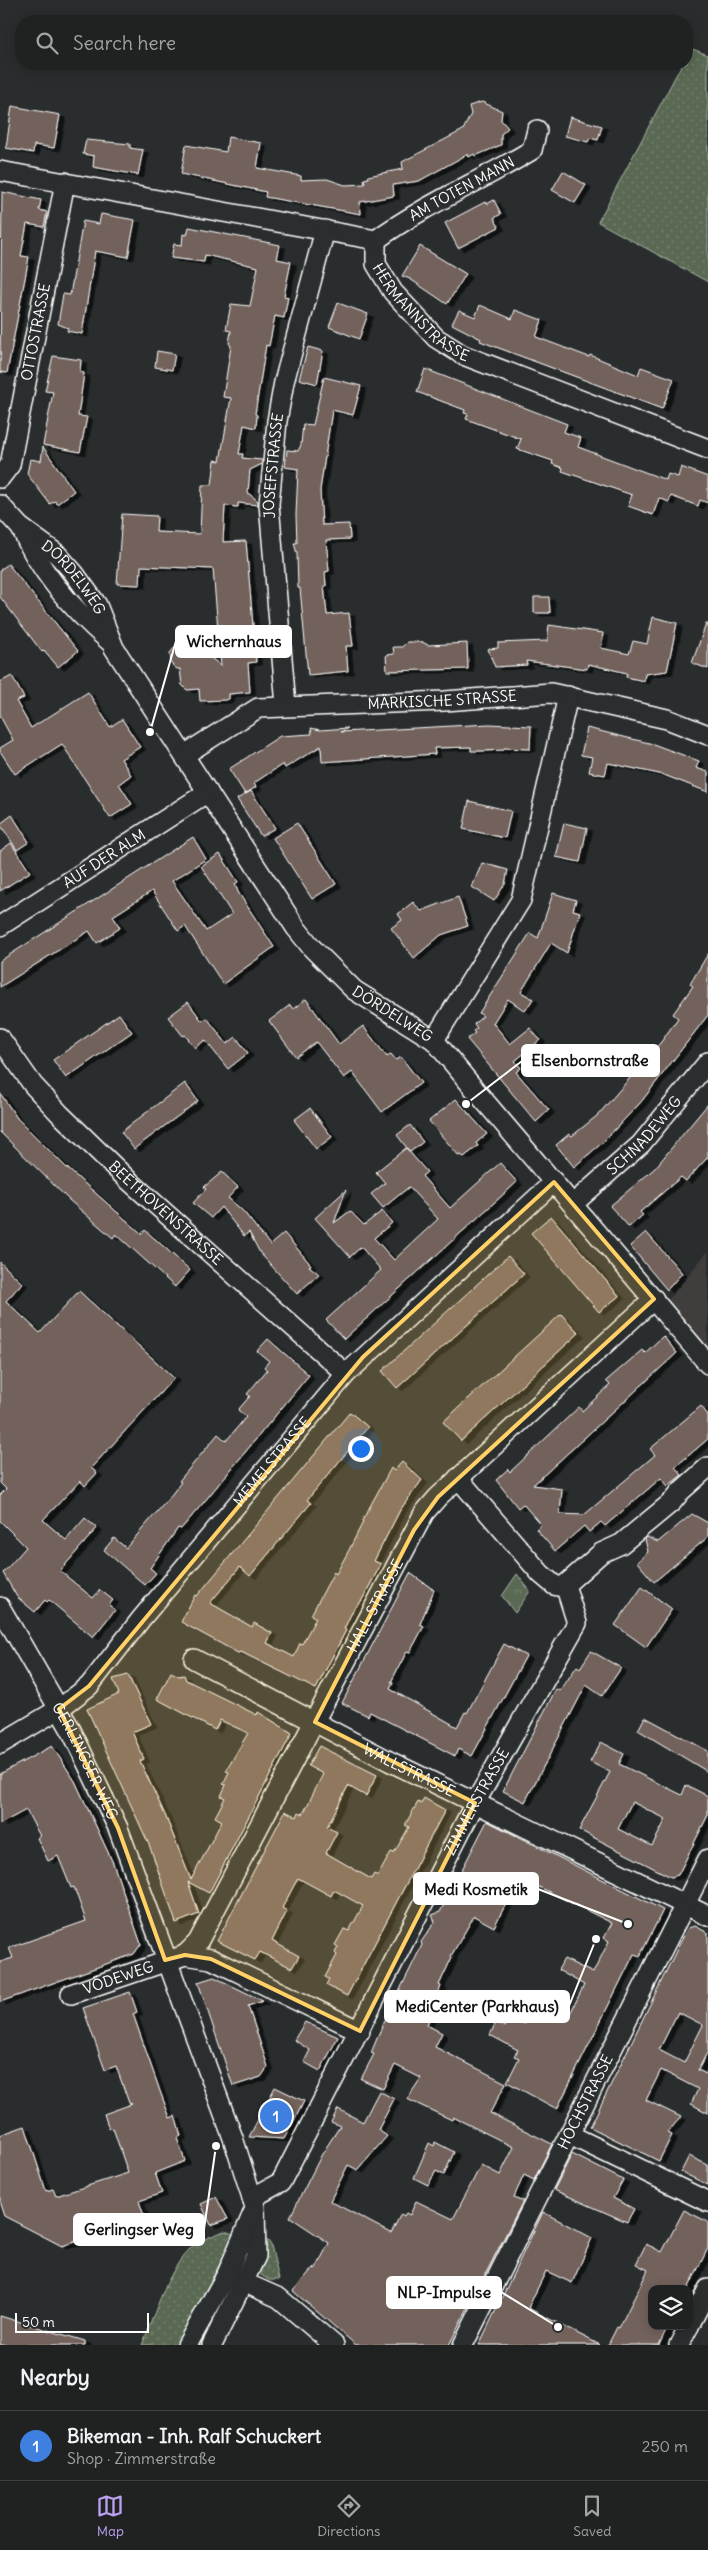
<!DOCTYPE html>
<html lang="en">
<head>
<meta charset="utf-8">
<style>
	:root { --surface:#202222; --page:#282a2a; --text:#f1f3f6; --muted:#a2a4a5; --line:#3d3f40; --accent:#bca0f2 }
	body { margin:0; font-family:Delius,sans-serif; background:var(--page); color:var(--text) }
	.controls { position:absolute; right:15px; bottom:15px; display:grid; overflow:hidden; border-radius:10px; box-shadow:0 2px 12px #0003 }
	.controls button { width:45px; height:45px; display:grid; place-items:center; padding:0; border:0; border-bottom:1px solid var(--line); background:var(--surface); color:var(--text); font:25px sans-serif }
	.scale { position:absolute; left:15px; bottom:12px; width:134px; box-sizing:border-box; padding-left:5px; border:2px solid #fff; border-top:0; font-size:14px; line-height:18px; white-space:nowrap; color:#fff; -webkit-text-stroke:4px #2a2d2e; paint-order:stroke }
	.you { position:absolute; left:360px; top:1448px; width:18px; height:18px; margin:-12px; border:4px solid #fff; border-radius:50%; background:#1a73e8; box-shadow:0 0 0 8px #1a73e833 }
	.badge { display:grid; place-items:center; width:32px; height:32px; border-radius:50%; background:var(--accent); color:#fff; font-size:16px; font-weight:700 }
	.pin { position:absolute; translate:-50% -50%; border:2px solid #fff; box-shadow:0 1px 5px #0006 }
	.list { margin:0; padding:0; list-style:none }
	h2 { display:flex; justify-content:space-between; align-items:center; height:65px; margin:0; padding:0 20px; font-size:21px }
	h2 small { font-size:16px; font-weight:400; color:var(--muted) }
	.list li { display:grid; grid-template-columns:32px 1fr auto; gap:15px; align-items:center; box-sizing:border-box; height:70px; padding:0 20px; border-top:1px solid var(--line) }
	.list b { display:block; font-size:19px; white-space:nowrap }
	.list p { margin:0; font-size:16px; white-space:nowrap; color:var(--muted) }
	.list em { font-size:16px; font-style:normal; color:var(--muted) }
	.icon { flex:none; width:28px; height:28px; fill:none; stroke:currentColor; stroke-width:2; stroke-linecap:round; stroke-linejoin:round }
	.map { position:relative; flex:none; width:708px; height:2345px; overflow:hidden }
	.search { position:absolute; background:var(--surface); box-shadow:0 2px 12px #0003; left:15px; right:15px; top:15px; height:55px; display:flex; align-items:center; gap:12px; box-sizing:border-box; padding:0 18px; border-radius:20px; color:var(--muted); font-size:19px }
	.sheet { height:135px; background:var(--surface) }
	nav { display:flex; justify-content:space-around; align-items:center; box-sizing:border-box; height:70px; border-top:1px solid var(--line); background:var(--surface); font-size:14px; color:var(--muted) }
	nav a { display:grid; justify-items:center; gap:2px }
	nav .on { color:var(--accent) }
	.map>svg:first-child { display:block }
	.built { fill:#403d3c }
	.grass { fill:url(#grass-dots); stroke:#acb4a8 }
	.forest { fill:url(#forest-crowns); stroke:#acb4a8 }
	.building { fill:#73625b; stroke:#fff; fill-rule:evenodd; filter:url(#shadow) }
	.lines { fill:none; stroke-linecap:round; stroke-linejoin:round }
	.minor-casing { stroke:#fff; stroke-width:22 }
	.minor { stroke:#2a2d2e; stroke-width:19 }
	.marked { fill:#ffd166; fill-opacity:0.2; stroke:#ffd166; stroke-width:4; stroke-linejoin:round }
	.labels { text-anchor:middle; stroke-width:4; stroke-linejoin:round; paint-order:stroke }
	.street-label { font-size:15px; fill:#fff; stroke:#2a2d2e }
	.leader { fill:none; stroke:#fff; stroke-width:2 }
	.callout-dot { fill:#fff; stroke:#2a2d2e; stroke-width:2 }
	.callout { fill:#fff; stroke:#fff; stroke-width:2 }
	.callout-label { font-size:16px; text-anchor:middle; font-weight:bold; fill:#111 }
</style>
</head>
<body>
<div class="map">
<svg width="708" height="2345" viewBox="0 0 708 2345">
	<defs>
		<pattern id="grass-dots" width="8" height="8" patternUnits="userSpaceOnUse" patternTransform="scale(1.25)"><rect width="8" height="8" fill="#5a6952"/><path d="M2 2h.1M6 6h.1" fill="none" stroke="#73806c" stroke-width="1.8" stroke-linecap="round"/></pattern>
		<pattern id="forest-crowns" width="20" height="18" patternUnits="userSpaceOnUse" patternTransform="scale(1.25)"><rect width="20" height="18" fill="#5a6952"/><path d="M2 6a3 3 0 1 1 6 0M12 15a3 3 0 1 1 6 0" fill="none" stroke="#73806c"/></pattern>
		<filter id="shadow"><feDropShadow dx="5.5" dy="3" stdDeviation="0" flood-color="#0009"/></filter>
	</defs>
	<rect width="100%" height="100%" fill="#2a2d2e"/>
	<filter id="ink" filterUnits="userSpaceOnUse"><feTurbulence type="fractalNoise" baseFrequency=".02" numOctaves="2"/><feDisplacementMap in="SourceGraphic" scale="10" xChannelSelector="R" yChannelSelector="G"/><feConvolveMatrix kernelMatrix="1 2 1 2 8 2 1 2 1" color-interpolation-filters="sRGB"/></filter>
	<g filter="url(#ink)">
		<path class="built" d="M708 1251V1346L667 1301Z"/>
		<path class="grass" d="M690 48 708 55V282L598 222 682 64H687V54Z
			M224 2231 234 2234 232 2240 178 2345H142C154 2317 170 2261 196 2244 205 2238 215 2235 224 2231Z
			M265 2241H268L271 2245 279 2280H269L258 2273 262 2243Z
			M227 2296 204 2345H198L218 2306Z"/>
		<path class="forest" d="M517 1574 530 1591 515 1613 502 1596Z"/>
		<path class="building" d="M482 102 502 111 501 120 508 128 501 134V145L475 156 474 154 469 157 468 154 419 181 393 185 394 196 360 202 361 214 265 197 266 192 181 174 186 145 226 152 228 137 261 143 257 168 301 176V180L327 179 345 185 365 184 364 179 369 178 368 176 403 169 402 162 463 130 471 114 469 106Z
			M12 106 60 115 54 148 34 145 33 153 6 148Z
			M570 117 602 126 598 140 590 138 588 142 565 136Z
			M86 140 130 144V148L143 150 138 175 93 167 94 156 83 154Z
			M563 171 586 185 575 203 552 190Z
			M2 192 41 200 39 210 47 212 44 227 27 224 21 256 29 257 7 373 0 372Z
			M494 200 501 214 494 218 499 227 458 248 445 223 485 202 487 204Z
			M101 214 135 220 128 257 95 251 82 334 67 331 68 328 58 324 63 294 70 295 83 221 99 224Z
			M189 227 280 245 277 259 291 262 284 296 288 297 284 318 275 316 269 346 266 345 255 414 257 415 256 428 244 425 239 454H243L242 458 262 460V464L250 470 249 481 248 493 258 501V505L238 503V507L225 506 223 542 246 541 256 662 248 663 250 692 229 694V699L226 700 200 701 199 689 187 690 182 685 180 669H177L171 664 170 653 175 647 195 645 221 666 213 569 141 566 140 585 117 584 122 514 157 516 156 532 200 534 202 485H212L215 460 220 461 231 398 223 397 231 346 229 343 231 331 226 330 231 304 250 306 258 267 205 255 204 262 171 258 174 244 182 245 183 234 187 235Z
			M420 246 466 274 447 304 410 279 402 276Z
			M338 303 368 314 359 339 329 327Z
			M480 305 512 319 515 310 542 320 536 337 589 357 590 355 638 375 641 367 674 379 662 409 480 341 481 339 452 324 459 310 475 317Z
			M308 347 323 351 317 384 299 379Z
			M157 351 175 354 172 370 155 367Z
			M53 356 81 360 80 372 84 373 78 416 87 417 80 452 43 445 53 392 45 391Z
			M425 369 567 424 564 432 581 438 578 447 666 480 668 474 678 477 681 467 708 477V503L700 500 698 506 671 496 669 502 659 498 653 515 628 506 632 495 562 471 563 468 552 464 553 461 517 449 521 439 466 419 468 414 464 413 465 410 417 392Z
			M324 377 361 386 353 415 332 410 320 490 322 525 349 524 350 539 326 540 329 571 325 572 326 586H324L327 615 349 613 353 646H346L348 671 308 675 300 588H298L297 554 294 543H297L296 515 298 469 285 467 287 450 298 451 301 445 303 424 313 425Z
			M43 447 74 491 57 504 55 501 50 504 27 474 30 459 41 461Z
			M8 564 78 651 58 667 44 650 42 652 0 597V570Z
			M534 597H549L550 613H534Z
			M653 617 677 623 667 671 645 674 644 681 626 677 627 673 588 664 587 669 526 661 527 665 495 667 488 649 498 648V643L547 641 549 625 603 633 601 648 629 654 633 641 647 644Z
			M706 624H708V669L692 663Z
			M407 642H422L428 645 467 643 468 669 387 671 386 655 394 654 393 647H402Z
			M12 676 24 698 16 701 31 728 88 692 110 727 122 719 140 747 121 759 131 775 119 784 132 804 110 818 62 744 15 774 0 751V748L13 740 0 716V682Z
			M489 724 531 726 530 749 504 748V750L483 751H471V747L434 748 435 754 322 762 321 746 285 768 283 764 254 783 256 787 245 794 229 769 280 736 312 734 311 728 320 730 348 728 341 732Z
			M587 728 653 744 699 761 696 768 708 772V792L664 775 608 763 605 775 589 772 592 757 581 755Z
			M251 791 275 828 261 836 237 799Z
			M469 801 511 811 505 838 463 829Z
			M12 815 29 842 17 850 0 824Z
			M297 823 336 884 312 899 273 838Z
			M564 823 587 828 580 862 556 857Z
			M193 837 206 859 172 881 206 931 232 914 201 866 220 854 238 882 235 884 238 892 274 947 223 984 185 926 178 931 152 891 113 916 120 928 97 943 89 931 0 987V961Z
			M11 843 30 872 0 891V851Z
			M482 863 508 870 505 884 494 901 472 887Z
			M553 893 576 900 573 910 580 912 567 953 551 943 521 992 533 999 525 1011 508 999 493 1023 510 1044 530 1028 540 1040 515 1061 521 1068 516 1072 549 1110 536 1122 467 1039 475 1033 473 1031 477 1028 474 1024 483 1016 479 1013 530 933 538 938Z
			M458 897 468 926 441 935 414 958 391 928 402 920 398 914 413 902 421 911Z
			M708 954V1015L641 1102 602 1143 574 1167 556 1145 569 1134 572 1136 598 1115 661 1042 678 1018 673 1014 693 986 690 984Z
			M306 999 339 1044 363 1026 387 1057 391 1054 396 1060 401 1057 421 1083 382 1112 352 1072 344 1078 316 1042 296 1057 269 1021 290 1005 293 1009Z
			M188 1002 202 1021 207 1018 227 1044 236 1037 248 1053 228 1069 205 1040 195 1048 185 1035 183 1036 168 1017Z
			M119 1014 132 1032 66 1078 53 1060Z
			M185 1083 198 1101 134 1149 121 1132Z
			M0 1093 17 1118 67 1168 142 1234 145 1230 190 1270 175 1287 116 1234 113 1238 69 1200 0 1132Z
			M456 1099 487 1134 476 1143 478 1146 464 1157 461 1155 459 1156 429 1121Z
			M708 1104V1157L686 1181 681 1177 640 1212 643 1215 629 1227 610 1206 655 1168Z
			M310 1108 332 1137 316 1149 294 1120Z
			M410 1125 423 1142 410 1152 397 1135Z
			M406 1148 427 1172 422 1176 450 1208 500 1163 517 1182 344 1339 326 1320 381 1270 361 1247 350 1257 315 1218 346 1190 334 1223 350 1211 364 1225 382 1211 392 1223 374 1238 394 1260 438 1219 409 1187 383 1208 371 1194 385 1183 376 1172Z
			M222 1172 238 1187 228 1198 243 1211 270 1245 284 1233 311 1265 309 1266 319 1274 297 1294 260 1253 249 1232 244 1236 221 1207 211 1218 193 1203 206 1189 204 1187Z
			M551 1216 619 1296 599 1312 531 1233Z
			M646 1232 682 1273 667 1290 630 1246Z
			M508 1256 524 1274 397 1388 382 1371Z
			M0 1262 22 1283 6 1301 40 1333 79 1291 174 1378 91 1468 97 1473 85 1486 80 1481 43 1520 66 1540 85 1518 97 1528 60 1571 93 1598 100 1590 113 1600 109 1605 115 1610 93 1637 49 1600 47 1602 45 1600 35 1612 17 1597 3 1573 26 1547 0 1521V1495L6 1489 0 1483Z
			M561 1314 579 1333 461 1441 443 1422Z
			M663 1336 677 1353 533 1485 562 1489 560 1514 584 1515 655 1455 650 1449 701 1406 708 1415V1439L675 1467 682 1475 668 1486 661 1478 605 1526 601 1522 589 1532 584 1526 555 1551 536 1529 541 1525 523 1504 518 1508 496 1480 508 1469 510 1472 579 1407 582 1411 610 1385 606 1381 642 1350 645 1353Z
			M268 1339 309 1375 204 1502 181 1529 178 1528 150 1568 156 1573 145 1585 104 1550 114 1538 126 1548 169 1498 181 1482 179 1481 218 1434 226 1441 246 1417 238 1410 250 1396 247 1394 267 1370 264 1367 269 1361 257 1351Z
			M350 1412 368 1427 307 1500 311 1503 250 1576 240 1567 210 1603 252 1627 254 1623 272 1633 267 1643 294 1657 300 1643 302 1644 316 1618 311 1615 334 1572 336 1574 349 1550 363 1522 362 1521 391 1468 394 1471 402 1462 422 1480 400 1510 374 1561 381 1564 362 1600 353 1610 344 1629 346 1630 316 1689 241 1652 238 1653 181 1622 195 1595 197 1596Z
			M692 1514 708 1523V1537L654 1582 637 1562 648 1552 645 1539 647 1537 658 1542Z
			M410 1573 434 1590 420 1624 424 1626 410 1652 407 1651 391 1682 393 1683 390 1689 457 1727 465 1712 467 1713 504 1644 526 1656 472 1756 458 1749 455 1756 370 1712 368 1716 342 1703Z
			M642 1587 672 1609 646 1647 615 1625Z
			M591 1651 621 1668 602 1696 586 1685 525 1802 503 1791 556 1689 560 1691 577 1666 580 1668Z
			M171 1672 179 1676 184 1675 186 1680 257 1715 258 1712 292 1733 209 1893 188 1882 199 1914 176 1923 150 1847 87 1709 119 1694 113 1679 128 1675 151 1724 132 1732 144 1759 140 1761 165 1815 191 1880 222 1821 215 1817 225 1798 221 1796 226 1785 223 1784 229 1772 226 1771 248 1733 220 1720 215 1730 157 1699Z
			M645 1717 708 1751V1772L638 1730Z
			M601 1742 624 1754 619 1764 682 1795 686 1785 708 1796V1815L678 1875 671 1877 579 1830 610 1772 590 1762ZM632 1802 666 1819 652 1846 618 1829Z
			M52 1746 75 1781 113 1863 141 1944 134 1954 0 2002V1962L13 1958 9 1948 86 1921 74 1887 71 1888 58 1856 48 1861 37 1838 40 1836 26 1810 0 1824V1774Z
			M319 1746 377 1775 366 1796 348 1786 327 1827 337 1832 326 1853 371 1879 374 1874 378 1876 391 1852 394 1853 409 1827 405 1825 418 1802 421 1804 424 1798 445 1810 347 1996 326 1985 329 1979 325 1977 337 1955 335 1953 338 1947 335 1945 344 1929 349 1931 363 1906 334 1890 331 1896 298 1878 282 1908 287 1911 272 1941 299 1956 292 1968 260 1952 255 1960 217 1941 285 1811 297 1817 299 1812 303 1814 323 1774 308 1766Z
			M487 1821 663 1910 640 1956 634 1954 557 2109 507 2082 519 2058 514 2056 518 2050 490 2035 496 2022 505 2027 510 2017 525 2024 536 2002 568 2018 584 1985 558 1970 564 1959 593 1973 609 1941 604 1938 612 1923 523 1879 517 1891 514 1890 512 1892 494 1927 474 1916 451 1956 452 1957 439 1985 441 1986 427 2025 442 2033 435 2047 506 2083 490 2113 552 2144 534 2180 524 2175 514 2197 523 2201 449 2345H356L293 2291 313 2268 315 2270 329 2243 290 2217 322 2154 340 2126 331 2122 338 2109 363 2122 379 2091 394 2099 378 2130 387 2136 358 2170 348 2165 330 2201 391 2233 401 2214 404 2216 406 2213 410 2215 416 2201 453 2219 481 2165 500 2175 514 2147 453 2117 452 2120 407 2099 421 2078 395 2065 383 2089 361 2079 374 2054 371 2053 383 2024 422 1945 421 1942 435 1922 432 1915 440 1912Z
			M695 1926 708 1933V2051L698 2070 706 2074 708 2070V2113L691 2104 698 2089 661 2070 646 2100 681 2117 667 2133 672 2135 659 2161 590 2127 678 1947 688 1928ZM678 2012 703 2025 684 2063 659 2050Z
			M214 1977 263 2001 248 2006 268 2067 261 2077 233 2086 198 1982Z
			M130 1992 137 2012 133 2014 161 2094 170 2118 175 2116 181 2136 177 2138 185 2161 155 2173 162 2193 139 2201 145 2219 62 2246 4 2216 0 2204V2135L25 2126 46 2191 53 2189 56 2196 128 2173 113 2128 109 2129 104 2114 132 2104 129 2103 116 2066 105 2070 83 2008Z
			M305 2022 338 2037 320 2071 304 2062 310 2050 294 2040Z
			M275 2087 304 2101 297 2115 284 2139 249 2137Z
			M435 2142 454 2152 444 2175 436 2171 428 2185 414 2178 429 2143 434 2146Z
			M572 2154 623 2180 613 2198 634 2209 627 2222 554 2190Z
			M689 2156 708 2165V2185L681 2172Z
			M216 2197 228 2219 211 2225 201 2204Z
			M684 2210 708 2222V2248L688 2289H652V2326H668L659 2345H608L617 2327 619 2328 648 2270 636 2264 646 2244 662 2252Z
			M543 2212 592 2238 572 2283 546 2271 528 2308 600 2345H479Z
			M0 2316 85 2341V2345H0Z"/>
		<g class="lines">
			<defs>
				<g id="minor">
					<path d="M0 171 376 240"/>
					<path id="s1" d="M376 240V264L393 292 436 338 463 355 708 449"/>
					<path id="s2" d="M376 240C424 205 481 181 532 150L537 130"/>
					<path id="s3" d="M0 478 10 465 65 182"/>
					<path id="s4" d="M0 505 20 527 57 554 74 573 97 605 114 648 296 928 312 948 354 990 434 1040 476 1091 708 1364"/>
					<path d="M21 528C40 573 72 609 109 641"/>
					<path id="s5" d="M286 706 269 504 277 421 284 382 325 230"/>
					<path id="s6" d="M184 755 258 708 445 701 551 693 667 719 708 735"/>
					<path id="s7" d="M0 926 208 792"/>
					<path id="s8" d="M0 1038 33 1085 60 1114 126 1178 346 1374"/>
					<path d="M434 1040 521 900 568 696"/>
					<path id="s9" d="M573 1204 641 1144 708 1062"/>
					<path d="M458 1478 541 1574 554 1585 558 1586"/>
					<path id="s10" d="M0 1607 71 1730 118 1828 233 2138 255 2207 256 2256 212 2345"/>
					<path id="s11" d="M194 1659 391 1762 708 1916"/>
					<path id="s12" d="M0 1744 59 1709 89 1686 141 1619 346 1374 554 1182"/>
					<path d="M185 1955 211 1959 360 2031"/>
					<path id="s13" d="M71 1994 185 1955 198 1942 424 1513 438 1497 654 1299"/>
					<path d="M570 2135 708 2202"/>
					<path id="s14" d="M252 2198 281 2182 475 1803 577 1623 565 1585 601 1553 621 1544 672 1502 681 1491 708 1467"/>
					<path d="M234 2278 279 2298 334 2345"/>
					<path d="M689 2326 708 2289"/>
					<path d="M187 2345 227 2274 253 2213"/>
					<path id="s15" d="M463 2345 708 1859"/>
					<path d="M679 2345 689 2326"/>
				</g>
			</defs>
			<use href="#minor" class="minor-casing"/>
			<use href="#minor" class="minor"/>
		</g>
	</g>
	<path class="marked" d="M554 1182 654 1299 438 1497 414 1530 315 1722 475 1803 360 2031 211 1959 185 1955 165 1960 118 1828 59 1709 89 1686 363 1357Z"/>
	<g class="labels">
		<g class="street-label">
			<text dy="5" stroke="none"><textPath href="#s2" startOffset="100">AM TOTEN MANN</textPath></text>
			<text dy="5" stroke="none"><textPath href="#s1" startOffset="91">HERMANNSTRASSE</textPath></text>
			<text dy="5" stroke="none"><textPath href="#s3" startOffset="152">OTTOSTRASSE</textPath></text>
			<text dy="5" stroke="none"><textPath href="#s5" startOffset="241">JOSEFSTRASSE</textPath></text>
			<text dy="5" stroke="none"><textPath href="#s4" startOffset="104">DÖRDELWEG</textPath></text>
			<text dy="5" stroke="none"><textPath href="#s6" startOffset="272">MÄRKISCHE STRASSE</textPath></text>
			<text dy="5" stroke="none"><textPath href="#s7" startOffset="124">AUF DER ALM</textPath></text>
			<text dy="5" stroke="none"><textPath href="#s4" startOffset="651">DÖRDELWEG</textPath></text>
			<text dy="5" stroke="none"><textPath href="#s9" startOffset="99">SCHNADEWEG</textPath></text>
			<text dy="5" stroke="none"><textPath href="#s8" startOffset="242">BEETHOVENSTRASSE</textPath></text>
			<text dy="5" stroke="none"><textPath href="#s12" startOffset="396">MEMELSTRASSE</textPath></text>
			<text dy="5" stroke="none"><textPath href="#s13" startOffset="519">HALL-STRASSE</textPath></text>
			<text dy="5" stroke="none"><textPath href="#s10" startOffset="176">GERLINGSER WEG</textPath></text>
			<text dy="5" stroke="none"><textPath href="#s11" startOffset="242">WALLSTRASSE</textPath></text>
			<text dy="5" stroke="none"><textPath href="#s14" startOffset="461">ZIMMERSTRASSE</textPath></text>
			<text dy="5" stroke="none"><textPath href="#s13" startOffset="50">VÖDEWEG</textPath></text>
			<text dy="5" stroke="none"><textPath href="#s15" startOffset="272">HOCHSTRASSE</textPath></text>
		</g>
	</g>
	<path class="leader" d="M150 732L176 641M466 1104L522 1061M628 1924L538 1889M596 1939L569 2006M216 2146L204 2229M558 2327L501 2292"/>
	<g class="callout-dot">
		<circle cx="150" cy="732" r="5"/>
		<circle cx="466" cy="1104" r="5"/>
		<circle cx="628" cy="1924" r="5"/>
		<circle cx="596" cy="1939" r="5"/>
		<circle cx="216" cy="2146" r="5"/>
		<circle cx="558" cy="2327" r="5"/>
	</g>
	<g class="callout">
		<rect x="176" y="626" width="115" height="31" rx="5"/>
		<rect x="522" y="1045" width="137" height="31" rx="5"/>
		<rect x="414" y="1873" width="124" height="31" rx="5"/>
		<rect x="385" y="1991" width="184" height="31" rx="5"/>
		<rect x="74" y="2214" width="130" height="31" rx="5"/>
		<rect x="387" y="2277" width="114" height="31" rx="5"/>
	</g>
	<g class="callout-label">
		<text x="234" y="647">Wichernhaus</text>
		<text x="590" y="1066">Elsenbornstraße</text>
		<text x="476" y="1895">Medi Kosmetik</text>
		<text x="477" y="2012">MediCenter (Parkhaus)</text>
		<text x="139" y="2235">Gerlingser Weg</text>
		<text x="444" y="2298">NLP-Impulse</text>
	</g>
</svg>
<div class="controls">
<button><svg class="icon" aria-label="layers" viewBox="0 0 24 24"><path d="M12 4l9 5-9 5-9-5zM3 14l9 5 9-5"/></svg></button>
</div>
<div class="scale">50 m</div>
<div class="you"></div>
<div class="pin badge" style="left:276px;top:2116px;background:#3f7fe0">1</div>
<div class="search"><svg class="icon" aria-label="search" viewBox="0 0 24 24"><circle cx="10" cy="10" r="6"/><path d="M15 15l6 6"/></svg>Search here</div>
</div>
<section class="sheet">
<h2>Nearby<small></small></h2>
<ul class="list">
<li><span class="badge" style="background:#3f7fe0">1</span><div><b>Bikeman - Inh. Ralf Schuckert</b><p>Shop · Zimmerstraße</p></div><em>250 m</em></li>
</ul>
</section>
<nav>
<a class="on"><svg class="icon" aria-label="map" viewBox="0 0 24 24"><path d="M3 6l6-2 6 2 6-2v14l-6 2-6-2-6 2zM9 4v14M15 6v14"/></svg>Map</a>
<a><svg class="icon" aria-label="directions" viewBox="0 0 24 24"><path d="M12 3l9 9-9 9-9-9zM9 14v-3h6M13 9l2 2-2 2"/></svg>Directions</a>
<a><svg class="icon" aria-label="saved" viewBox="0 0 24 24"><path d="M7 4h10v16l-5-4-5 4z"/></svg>Saved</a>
</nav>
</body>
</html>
